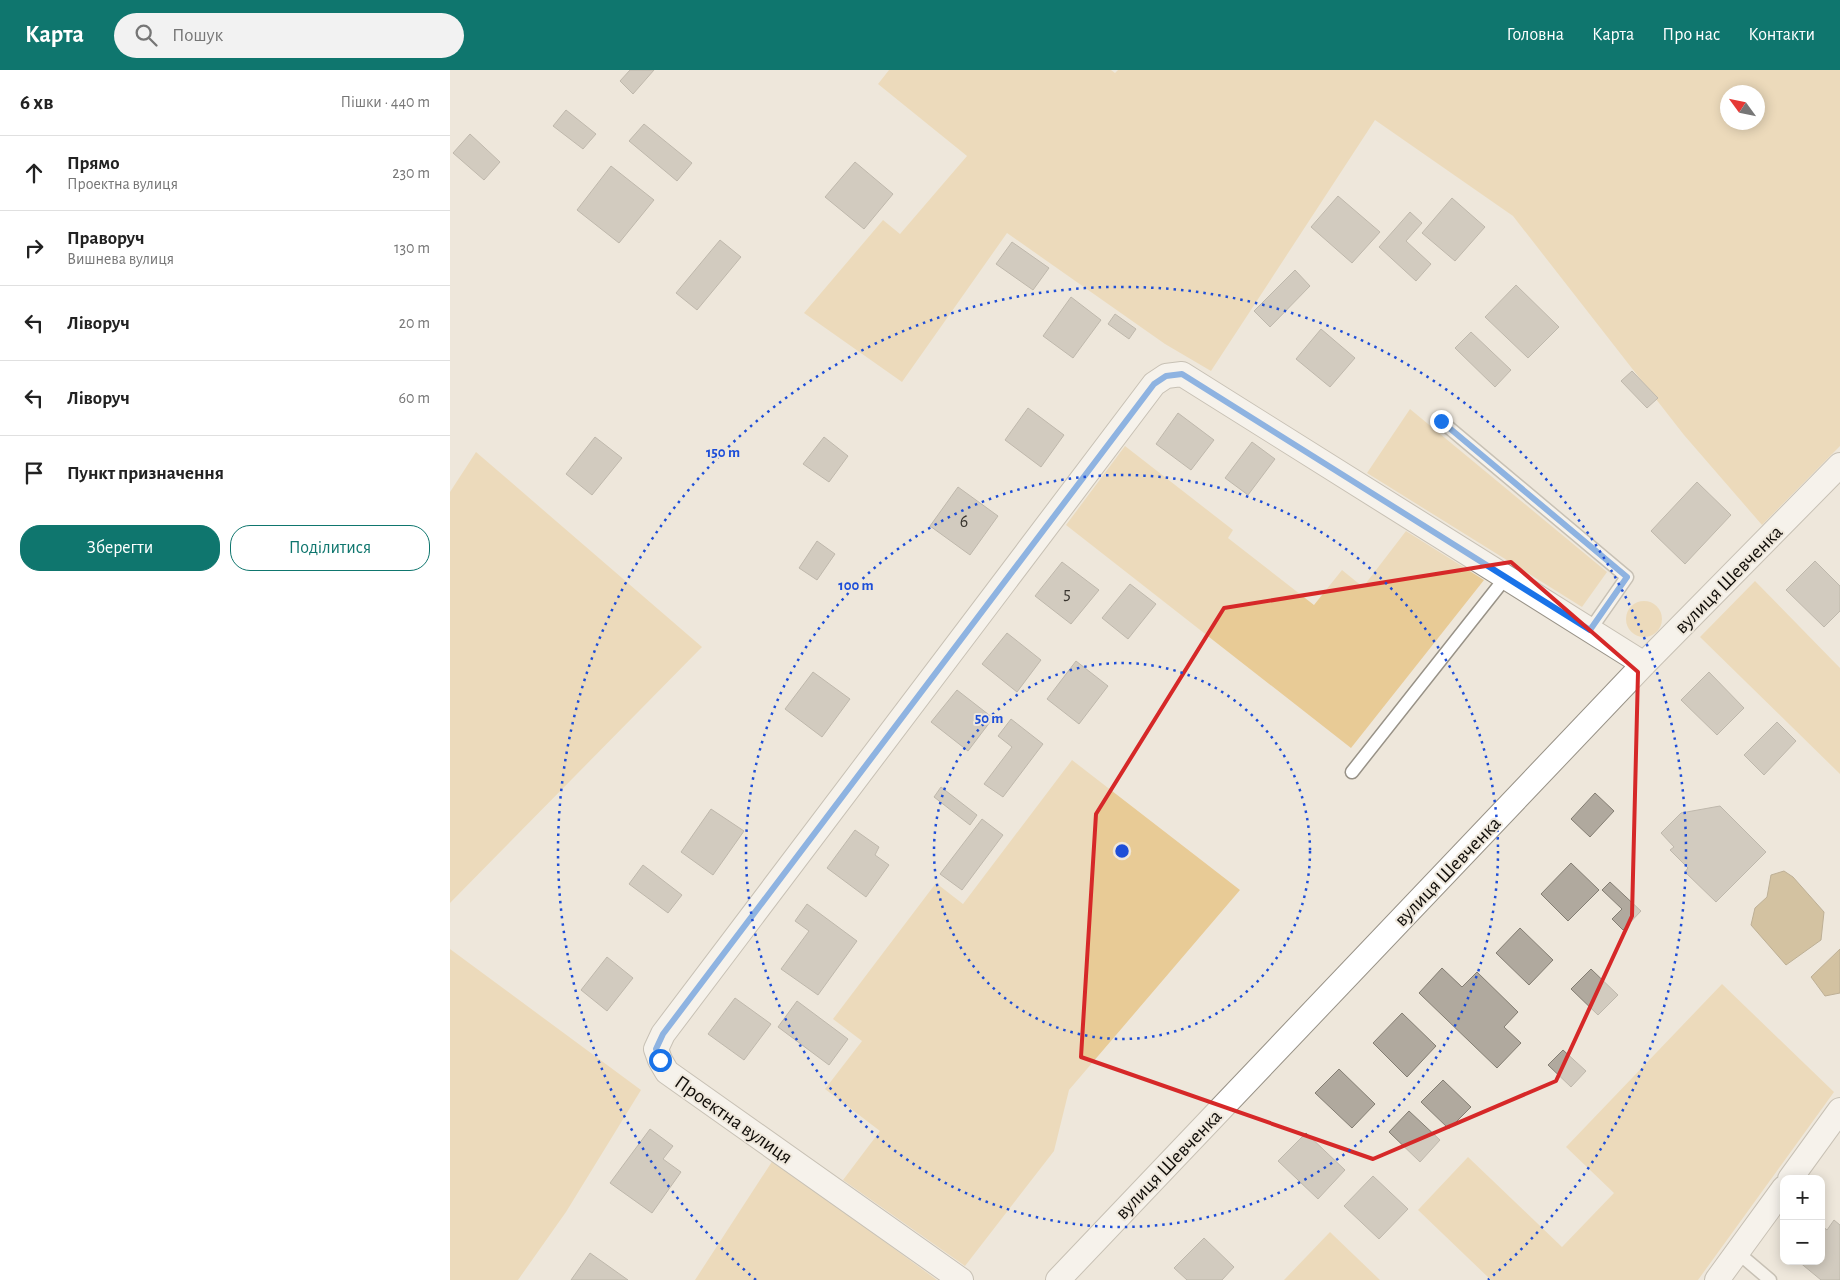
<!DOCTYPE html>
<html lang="uk">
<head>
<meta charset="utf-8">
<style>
	:root { --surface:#fff; --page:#f2f2f2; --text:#222; --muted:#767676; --line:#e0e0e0; --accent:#0f766e }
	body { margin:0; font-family:"Alegreya Sans",sans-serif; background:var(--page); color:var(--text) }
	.controls { position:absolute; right:15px; bottom:15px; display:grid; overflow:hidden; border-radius:10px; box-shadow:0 2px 12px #0003 }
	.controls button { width:45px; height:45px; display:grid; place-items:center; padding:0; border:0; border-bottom:1px solid var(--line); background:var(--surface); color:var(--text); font:25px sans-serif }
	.compass { position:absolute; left:1270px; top:15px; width:45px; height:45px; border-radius:50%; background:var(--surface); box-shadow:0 2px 12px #0003; rotate:303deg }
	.stop { position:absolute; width:15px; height:15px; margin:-11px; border:4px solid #1a73e8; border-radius:50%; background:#fff }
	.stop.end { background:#1a73e8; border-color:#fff; box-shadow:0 1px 5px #0008 }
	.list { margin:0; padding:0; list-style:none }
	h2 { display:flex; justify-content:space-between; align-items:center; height:65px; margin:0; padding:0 20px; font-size:21px }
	h2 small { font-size:16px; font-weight:400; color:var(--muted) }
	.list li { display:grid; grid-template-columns:32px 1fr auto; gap:15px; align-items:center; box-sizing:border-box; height:75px; padding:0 20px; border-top:1px solid var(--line) }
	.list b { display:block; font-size:19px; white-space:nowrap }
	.list p { margin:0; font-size:16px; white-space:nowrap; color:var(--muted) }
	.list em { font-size:16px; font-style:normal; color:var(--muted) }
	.actions { display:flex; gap:10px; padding:15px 20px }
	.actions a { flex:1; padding:11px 0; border:1px solid var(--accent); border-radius:20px; text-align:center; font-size:18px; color:var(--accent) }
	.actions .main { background:var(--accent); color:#fff }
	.icon { flex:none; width:28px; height:28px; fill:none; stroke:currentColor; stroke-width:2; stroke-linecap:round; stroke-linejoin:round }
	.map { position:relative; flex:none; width:1390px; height:1210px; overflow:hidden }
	header { display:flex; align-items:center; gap:30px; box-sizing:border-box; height:70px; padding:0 25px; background:var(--accent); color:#fff }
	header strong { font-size:24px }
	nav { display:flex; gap:28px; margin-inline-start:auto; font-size:18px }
	.search { width:350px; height:45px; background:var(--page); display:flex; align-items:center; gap:12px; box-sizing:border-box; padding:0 18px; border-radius:28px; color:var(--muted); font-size:19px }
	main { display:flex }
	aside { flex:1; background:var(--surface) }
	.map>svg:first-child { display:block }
	.green { fill:#e8cb96; fill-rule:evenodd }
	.water { fill:#b2945b; stroke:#816c42 }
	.building { fill:#b0a99e; stroke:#847e73 }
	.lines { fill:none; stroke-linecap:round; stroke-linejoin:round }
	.lane-casing { stroke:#989287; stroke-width:15 }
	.street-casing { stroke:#989287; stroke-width:26 }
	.lane { stroke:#fff; stroke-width:12 }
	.street { stroke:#fff; stroke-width:24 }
	.route { stroke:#1a73e8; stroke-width:6 }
	.marked { fill:none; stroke:#d62828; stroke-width:4; stroke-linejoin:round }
	.ring { fill:none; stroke:#1d4ed8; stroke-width:2.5; stroke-dasharray:2.5 5 }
	.labels { text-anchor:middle; stroke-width:4; stroke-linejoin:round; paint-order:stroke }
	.number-label { font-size:18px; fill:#38342e }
	.street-label { font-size:20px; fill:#100d09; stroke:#eee7db }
	.centre { fill:#1d4ed8; stroke:#eee7db; stroke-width:2.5 }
	.ring-label { font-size:15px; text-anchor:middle; font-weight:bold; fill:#1d4ed8; stroke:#eee7db; stroke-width:4; stroke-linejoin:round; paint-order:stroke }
</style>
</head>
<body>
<header>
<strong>Карта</strong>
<div class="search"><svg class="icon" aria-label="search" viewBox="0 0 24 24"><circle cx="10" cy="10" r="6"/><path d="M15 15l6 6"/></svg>Пошук</div>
<nav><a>Головна</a><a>Карта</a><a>Про нас</a><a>Контакти</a></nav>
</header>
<main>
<aside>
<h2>6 хв<small>Пішки · 440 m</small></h2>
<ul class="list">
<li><svg class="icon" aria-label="ahead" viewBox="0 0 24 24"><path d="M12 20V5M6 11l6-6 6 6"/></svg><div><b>Прямо</b><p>Проектна вулиця</p></div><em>230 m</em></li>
<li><svg class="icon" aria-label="right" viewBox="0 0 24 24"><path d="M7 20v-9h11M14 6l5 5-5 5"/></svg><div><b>Праворуч</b><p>Вишнева вулиця</p></div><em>130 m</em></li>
<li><svg class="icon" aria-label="left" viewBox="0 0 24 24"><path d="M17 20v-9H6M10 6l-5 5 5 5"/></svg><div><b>Ліворуч</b></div><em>20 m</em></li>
<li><svg class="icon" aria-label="left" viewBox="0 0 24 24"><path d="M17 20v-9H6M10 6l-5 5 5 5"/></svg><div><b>Ліворуч</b></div><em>60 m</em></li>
<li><svg class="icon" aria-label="arrive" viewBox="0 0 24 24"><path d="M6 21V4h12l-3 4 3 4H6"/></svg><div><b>Пункт призначення</b></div></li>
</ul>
<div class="actions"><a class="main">Зберегти</a><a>Поділитися</a></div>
</aside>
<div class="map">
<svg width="1390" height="1210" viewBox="0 0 1390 1210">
	<rect width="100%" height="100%" fill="#eee7db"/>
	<path class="green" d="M439 0H661L665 3 668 0H1390V376L1312 455 1234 365 1063 146 925 50 761 301 715 274 557 163 452 312 354 243 433 150 450 164 517 86 428 14ZM1278 22H1308V52H1278Z
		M960 339 1157 502 1132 537 917 403Z
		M675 376 783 460 778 468 864 535 892 500 913 517 956 461 1034 510 901 678 616 455Z
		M26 382 252 577 0 833V422Z
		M1305 511 1390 598V704L1250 567Z
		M1176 549a18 18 0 1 1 36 0a18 18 0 1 1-36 0Z
		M622 690 790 820 619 1020 604 1081 515 1196 393 1110 430 1061 375 1019 412 971 383 949 486 813 513 834Z
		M0 879 191 1020 116 1142 68 1210H0Z
		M1272 914 1384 1022 1248 1210H1041L968 1140 1018 1087 1112 1177 1164 1123 1116 1077Z
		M323 1090 487 1210H245Z
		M880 1162 930 1210H834Z"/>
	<path class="water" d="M1334 801 1343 807 1374 842 1371 870 1336 895 1301 855 1305 838 1317 827 1321 805Z
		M1390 879V923L1375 926 1361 907Z"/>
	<path class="building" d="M180 0H204L183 24 170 11Z
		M116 40 146 64 133 79 103 56Z
		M194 54 242 93 227 111 179 71Z
		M20 64 50 92 34 110 3 83Z
		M405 92 443 124 414 159 375 127Z
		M161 96 204 130 169 173 127 140Z
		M888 126 930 162 902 193 861 157Z
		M1002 128 1035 157 1005 191 972 163Z
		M960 142 972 153 956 171 981 194 966 211 929 177Z
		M270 170 291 187 247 240 226 223Z
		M562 172 599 198 583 220 546 194Z
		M845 200 860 216 820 257 804 241Z
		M1066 215 1109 257 1078 288 1035 247Z
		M621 227 651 250 623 288 593 266Z
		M665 244 686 259 679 269 658 254Z
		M871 259 905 288 880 317 846 289Z
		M1021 262 1061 300 1045 317 1005 278Z
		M1182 301 1208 328 1197 338 1171 311Z
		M578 338 614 365 591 397 555 370Z
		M728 343 764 370 741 400 706 374Z
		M145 367 172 388 142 425 116 404Z
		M374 367 398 386 379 412 353 394Z
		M802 372 825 389 798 425 775 408Z
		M1247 412 1281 445 1235 494 1201 461Z
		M508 417 548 446 520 485 480 456Z
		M367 471 385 484 367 510 349 498Z
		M1365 491 1390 516V541L1374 557 1336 520Z
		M612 492 649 520 621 554 585 526Z
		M680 514 706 534 678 569 652 548Z
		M557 563 591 590 567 622 532 594Z
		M626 591 658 616 629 654 597 629Z
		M363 602 400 629 372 667 335 639Z
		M1259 602 1294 638 1267 665 1231 630Z
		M507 620 543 648 518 681 481 652Z
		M561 649 593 674 553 727 534 714 562 677 548 666Z
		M1327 652 1346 671 1314 705 1294 685Z
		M491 717 527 745 520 755 484 727Z
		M1145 723 1164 741 1140 767 1121 749Z
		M1270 736 1316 782 1266 832 1235 802 1238 798 1220 780 1224 777 1211 763 1231 743Z
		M261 739 294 761 263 805 231 782Z
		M532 749 553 765 512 820 490 804Z
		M405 760 429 777 425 785 439 795 416 827 377 798Z
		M1121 793 1149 820 1118 851 1091 824Z
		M193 795 232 825 218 843 179 814Z
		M1160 812 1191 841 1173 860 1162 849 1172 839 1152 820Z
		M357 834 407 871 368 925 331 899 359 861 345 851Z
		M1070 858 1103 890 1079 915 1046 883Z
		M157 887 183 908 157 941 131 920Z
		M992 898 1012 917 1027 902 1068 942 1054 957 1071 973 1047 998 969 923Z
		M1141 899 1168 925 1148 945 1121 919Z
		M285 928 321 954 294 990 258 964Z
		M347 931 398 969 379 995 328 957Z
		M952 943 986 976 957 1007 923 973Z
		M1113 980 1136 1001 1121 1017 1098 995Z
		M889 999 925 1034 902 1058 865 1023Z
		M993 1010 1021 1037 999 1059 971 1032Z
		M959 1041 990 1070 970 1092 939 1062Z
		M200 1059 223 1076 213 1089 231 1102 202 1143 160 1113Z
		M856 1063 895 1100 868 1129 828 1091Z
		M923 1106 958 1139 929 1169 894 1136Z
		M1384 1150 1390 1155V1210H1371L1348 1191H1371V1155L1377 1160Z
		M754 1168 784 1197 772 1210H737L724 1198Z
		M140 1183 178 1210H121Z"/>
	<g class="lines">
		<defs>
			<path id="lane" d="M991 351 1177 507 1140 560
				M902 702 1056 507
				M1287 1182 1320 1210"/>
			<path id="street" d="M1340 1109 1390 1040
				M511 1210 217 1002 210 990 206 979 213 964 704 314 716 306 732 304 1194 594
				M608 1210 1194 594 1390 395
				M1267 1210 1334 1118"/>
		</defs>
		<use href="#lane" class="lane-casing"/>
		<use href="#street" class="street-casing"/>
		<use href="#lane" class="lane"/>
		<use href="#street" class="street"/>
	</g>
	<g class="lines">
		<path class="route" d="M210 990 206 979 213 964 704 314 716 306 732 304 1140 560 1177 507 991 351"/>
	</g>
	<path d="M0 0H1390V1210H0ZM1061 492 1188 602 1182 846 1106 1011 923 1089 631 987 646 744 774 538Z" fill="#eee7db" fill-opacity=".55" fill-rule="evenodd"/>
	<path class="marked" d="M1061 492 1188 602 1182 846 1106 1011 923 1089 631 987 646 744 774 538Z"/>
	<g class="ring">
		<circle cx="672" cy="781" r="188"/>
		<circle cx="672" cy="781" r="376"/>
		<path d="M306 1210A564 564 0 1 1 1038 1210"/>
	</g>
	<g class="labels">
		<g class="number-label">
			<text x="514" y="457">6</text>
			<text x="617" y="529">5</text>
		</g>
		<g class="street-label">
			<text transform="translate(1278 509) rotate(-45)" y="7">вулиця Шевченка</text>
			<text transform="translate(997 801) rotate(-46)" y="7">вулиця Шевченка</text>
			<text transform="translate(284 1049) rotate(35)" y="7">Проектна вулиця</text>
			<text transform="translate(718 1094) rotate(-46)" y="7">вулиця Шевченка</text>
		</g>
	</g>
	<circle cx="672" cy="781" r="8" class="centre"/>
	<g class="ring-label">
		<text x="273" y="387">150 m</text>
		<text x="406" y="520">100 m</text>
		<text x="539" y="653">50 m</text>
	</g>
</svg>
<div class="controls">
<button>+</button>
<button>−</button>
</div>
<svg class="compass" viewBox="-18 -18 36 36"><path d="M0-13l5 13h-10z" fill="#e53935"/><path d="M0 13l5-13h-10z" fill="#767676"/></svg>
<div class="stop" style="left:210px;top:990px"></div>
<div class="stop end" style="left:991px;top:351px"></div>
</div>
</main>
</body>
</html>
